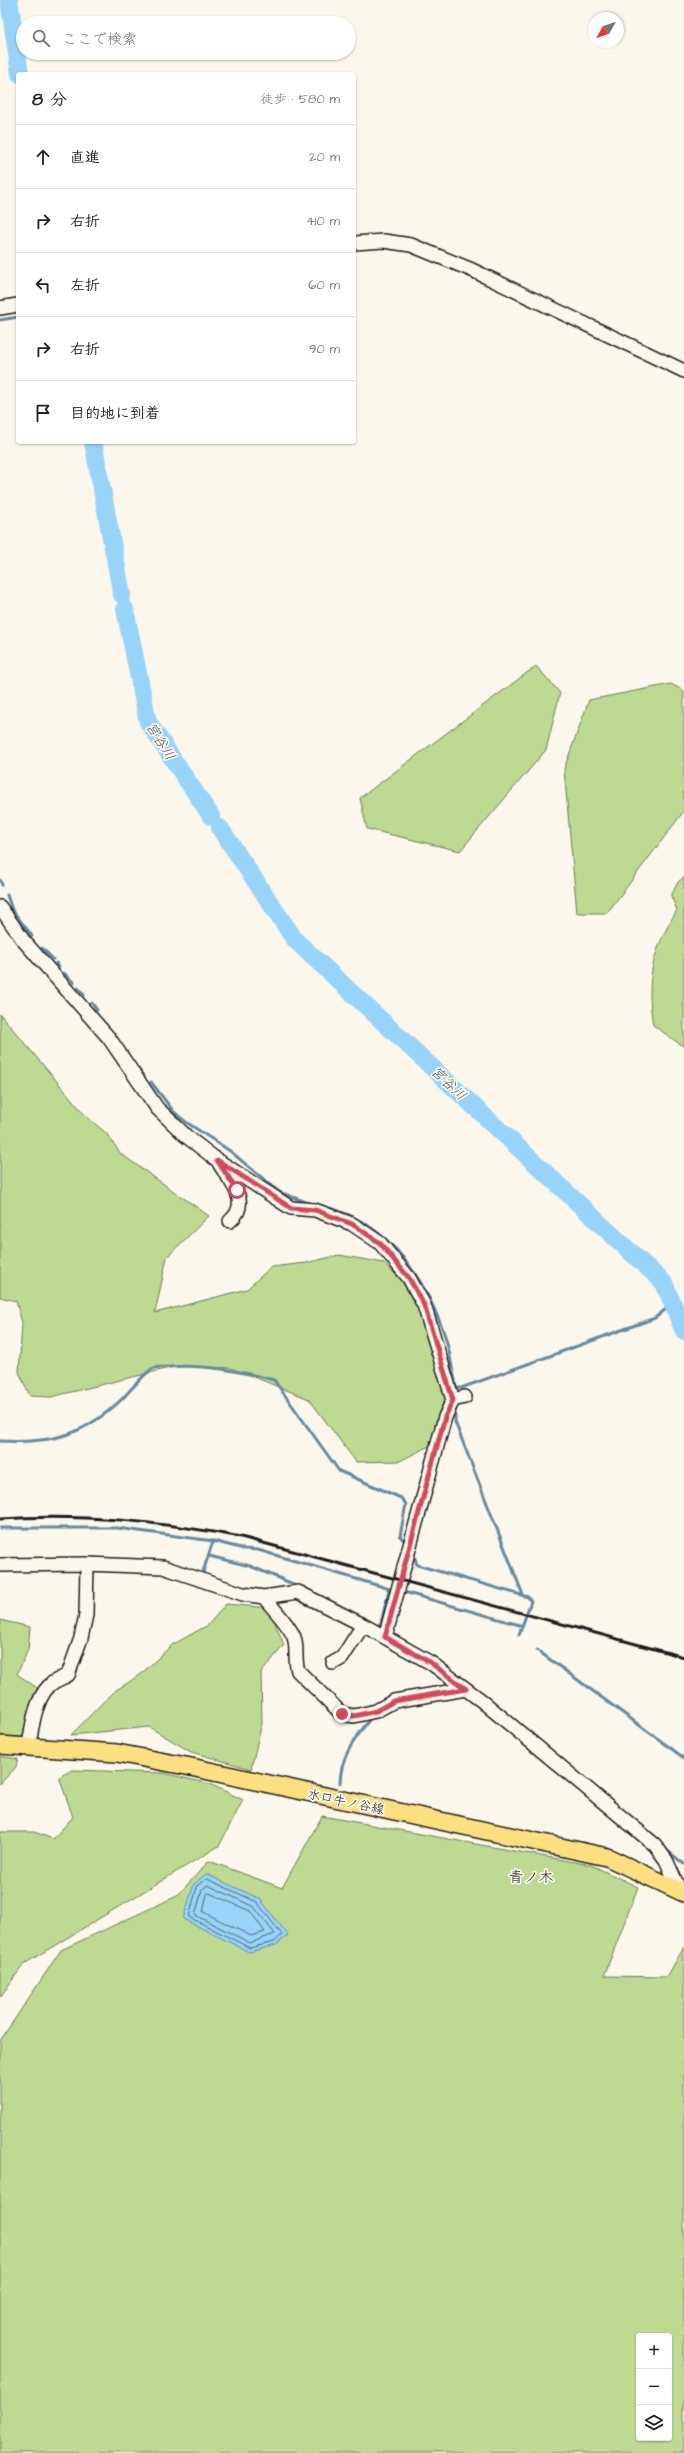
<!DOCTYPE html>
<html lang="ja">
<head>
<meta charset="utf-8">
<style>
	:root { --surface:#fff; --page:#f2f2f2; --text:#202124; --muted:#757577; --line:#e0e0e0 }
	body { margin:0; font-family:"Architects Daughter","Klee One",sans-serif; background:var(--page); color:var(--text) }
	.controls { position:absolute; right:12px; bottom:12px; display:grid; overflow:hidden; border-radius:4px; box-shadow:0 1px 3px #0004 }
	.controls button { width:36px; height:36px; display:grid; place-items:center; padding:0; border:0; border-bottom:1px solid var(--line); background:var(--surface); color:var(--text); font:20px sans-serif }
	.compass { position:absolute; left:588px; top:12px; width:36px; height:36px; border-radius:50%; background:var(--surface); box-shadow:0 1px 3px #0004; rotate:230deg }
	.stop { position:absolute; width:12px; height:12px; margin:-9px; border:3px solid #d1495b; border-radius:50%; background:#fff }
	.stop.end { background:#d1495b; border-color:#fff; box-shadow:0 1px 4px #0008 }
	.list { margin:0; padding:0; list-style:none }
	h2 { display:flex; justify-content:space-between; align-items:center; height:52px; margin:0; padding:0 16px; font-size:17px }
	h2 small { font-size:13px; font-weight:400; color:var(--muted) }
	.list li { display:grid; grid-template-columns:26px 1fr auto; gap:12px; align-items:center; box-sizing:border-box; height:64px; padding:0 16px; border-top:1px solid var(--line) }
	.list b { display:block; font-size:15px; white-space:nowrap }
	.list em { font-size:13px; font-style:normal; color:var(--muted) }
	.icon { flex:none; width:22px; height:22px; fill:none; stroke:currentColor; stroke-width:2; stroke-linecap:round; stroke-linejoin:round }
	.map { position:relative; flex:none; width:684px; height:2453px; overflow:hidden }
	.search { position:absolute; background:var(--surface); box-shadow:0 1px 3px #0004; left:16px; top:16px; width:340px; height:44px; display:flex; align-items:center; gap:10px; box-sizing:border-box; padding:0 14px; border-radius:22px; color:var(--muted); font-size:15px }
	.panel { position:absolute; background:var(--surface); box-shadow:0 1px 3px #0004; left:16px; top:72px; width:340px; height:372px; border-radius:4px }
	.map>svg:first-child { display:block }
	.green { fill:#bed991; stroke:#6d7a56; fill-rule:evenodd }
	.water { fill:#98d3f9; stroke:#668aa1 }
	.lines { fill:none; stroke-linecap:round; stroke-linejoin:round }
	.shore { stroke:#4e6574; stroke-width:1 }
	.stream { stroke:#668aa1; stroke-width:3 }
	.river { stroke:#98d3f9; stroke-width:18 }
	.minor-casing { stroke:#1c1c1c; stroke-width:16 }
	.major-casing { stroke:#1c1c1c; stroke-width:20 }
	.minor { stroke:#fbf7ec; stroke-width:13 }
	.major { stroke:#fce080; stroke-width:17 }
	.rail { stroke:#1c1c1c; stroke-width:3 }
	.route { stroke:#d1495b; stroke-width:5 }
	.labels { text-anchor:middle; stroke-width:3.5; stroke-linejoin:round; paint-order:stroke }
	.street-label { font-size:13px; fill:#1c1c1c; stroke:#fbf7ec }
	.water-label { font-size:14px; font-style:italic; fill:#475c69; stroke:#fbf7ec }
	.quarter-label { font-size:15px; fill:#1c1c1c; stroke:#fbf7ec }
</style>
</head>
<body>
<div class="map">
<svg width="684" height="2453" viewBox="0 0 684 2453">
	<rect width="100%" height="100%" fill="#fbf7ec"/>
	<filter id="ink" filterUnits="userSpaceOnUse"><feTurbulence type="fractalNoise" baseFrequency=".025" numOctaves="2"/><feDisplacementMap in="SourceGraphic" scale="8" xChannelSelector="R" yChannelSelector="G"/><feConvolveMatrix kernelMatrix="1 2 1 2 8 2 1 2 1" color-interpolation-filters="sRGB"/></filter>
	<g filter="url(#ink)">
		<path class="green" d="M536 666 560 693 546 750 460 851 367 829 360 798Z
			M671 684 684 691V811L607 913H577L564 769 589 700Z
			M684 877V1047L653 1025C645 978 653 950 677 910L671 896 678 882Z
			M0 1014 86 1116 106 1133 121 1154 209 1216 167 1257 155 1313 247 1289 271 1267 306 1263 339 1255 384 1263 414 1293 446 1398 437 1442 400 1461 356 1462 309 1399 231 1368 178 1366 51 1397 30 1396 19 1372 22 1323 16 1301 0 1297Z
			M226 1604 269 1608 284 1645 261 1673 262 1723 251 1769 191 1752 149 1727 71 1735 113 1692 140 1675 172 1645 208 1625Z
			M0 1620 30 1627 28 1650 17 1674 40 1690 27 1739 0 1738Z
			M0 1756 18 1759 16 1767 0 1784Z
			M72 1770 163 1773 210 1784 243 1800 219 1846 24 1964 0 1997V1832H34L53 1839 73 1817 59 1777Z
			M322 1816 591 1865 638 1887 604 1976 667 1977 684 1947V2453H0V2041L61 1950 177 1896 209 1861 282 1888ZM639 2336H669V2438H639Z"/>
		<path class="water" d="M206 1874 260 1899 288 1935 276 1945 249 1952 183 1919 194 1884Z"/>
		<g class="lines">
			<path class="shore" d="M207 1879 257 1902 282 1935 274 1942 250 1948 189 1917 197 1887Z
				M208 1885 254 1907 275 1934 250 1943 195 1915 202 1890Z
				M209 1893 250 1911 265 1932 251 1936 203 1912 207 1894Z"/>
			<path class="stream" d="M0 320 18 317
				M0 880 2 885
				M7 895 12 910 32 936
				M42 948 53 959
				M56 963 59 967
				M64 973 74 983
				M78 988 84 995
				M92 1003 97 1010
				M151 1082 174 1112 186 1122 230 1151 279 1192 309 1203
				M322 1206C387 1221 424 1276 445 1336 450 1350 451 1366 455 1380V1384L451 1388H461L655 1318 672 1304
				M455 1408V1422L523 1595
				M0 1441C53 1444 85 1435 123 1398 130 1391 146 1371 154 1368 158 1367 164 1367 169 1367 205 1364 239 1371 274 1380L339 1471 401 1498 406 1504 400 1536 406 1543
				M0 1528H117L213 1541
				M413 1552 417 1565 528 1597 531 1601 519 1635
				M209 1556 250 1566 293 1584
				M202 1575 213 1541 244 1549 258 1550 390 1589
				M404 1592 523 1626
				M376 1627 381 1623 389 1589
				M537 1650 684 1758
				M340 1783C341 1753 356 1739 372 1716
				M665 1849 684 1864"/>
			<path class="river" d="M9 0 20 74
				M93 442 122 595
				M125 609 148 722 211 816
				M220 828 295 940 664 1283 684 1331"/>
			<defs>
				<path id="minor" d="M354 243 384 241 411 245 472 270 684 371
					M0 308 18 305
					M0 907 23 940 109 1038 157 1108 186 1136 217 1160 291 1208 315 1210 352 1224 380 1243 409 1278 424 1305 453 1400 445 1417 385 1637
					M219 1163C230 1182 252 1202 230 1221
					M453 1400 465 1397
					M0 1565 87 1564 163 1567 243 1594 264 1597 298 1592 363 1625 431 1663 482 1701 655 1845 666 1860 680 1891
					M264 1597C273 1609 288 1623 294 1637 298 1649 294 1659 298 1671L342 1714 354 1716 376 1711 394 1701 466 1689
					M333 1663 342 1658 363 1625
					M29 1745C32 1727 35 1700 49 1686 53 1681 62 1678 68 1675L81 1638 86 1615 87 1564"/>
				<path id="major" d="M0 1745 117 1753 186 1766 607 1857 684 1893"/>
			</defs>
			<use href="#minor" class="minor-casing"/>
			<use href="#major" class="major-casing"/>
			<use href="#minor" class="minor"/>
			<use href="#major" class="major"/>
			<path class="rail" d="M0 1519C82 1513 161 1522 241 1537L684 1657"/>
		</g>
	</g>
	<g class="lines" filter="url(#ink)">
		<path class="route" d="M237 1190 217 1160 291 1208 315 1210 352 1224 380 1243 409 1278 424 1305 453 1400 445 1417 385 1637 431 1663 466 1689 394 1701 376 1711 354 1716 342 1714"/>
	</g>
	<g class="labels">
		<g class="street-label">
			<text transform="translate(346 1801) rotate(12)" y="5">水口牛ノ谷線</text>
		</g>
		<g class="water-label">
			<text transform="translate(161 741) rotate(58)" y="5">宮谷川</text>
			<text transform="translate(449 1083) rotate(43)" y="5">宮谷川</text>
		</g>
		<g class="quarter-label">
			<text x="531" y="1882">青ノ木</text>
		</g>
	</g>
</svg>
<div class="controls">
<button>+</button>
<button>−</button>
<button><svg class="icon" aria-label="layers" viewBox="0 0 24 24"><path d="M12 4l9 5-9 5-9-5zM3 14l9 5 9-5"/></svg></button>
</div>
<svg class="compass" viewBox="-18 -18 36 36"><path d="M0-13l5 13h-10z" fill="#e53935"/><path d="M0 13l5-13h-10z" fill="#757577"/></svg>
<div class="stop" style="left:237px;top:1190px"></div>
<div class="stop end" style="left:342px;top:1714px"></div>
<div class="search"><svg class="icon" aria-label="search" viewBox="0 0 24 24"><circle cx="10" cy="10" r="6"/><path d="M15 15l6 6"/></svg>ここで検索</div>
<section class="panel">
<h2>8 分<small>徒歩 · 580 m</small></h2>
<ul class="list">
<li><svg class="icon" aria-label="ahead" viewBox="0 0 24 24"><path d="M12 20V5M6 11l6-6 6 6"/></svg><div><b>直進</b></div><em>20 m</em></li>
<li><svg class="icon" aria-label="right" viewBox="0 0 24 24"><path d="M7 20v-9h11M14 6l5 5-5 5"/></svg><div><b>右折</b></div><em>410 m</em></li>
<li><svg class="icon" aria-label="left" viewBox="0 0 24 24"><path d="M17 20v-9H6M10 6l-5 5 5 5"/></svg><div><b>左折</b></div><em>60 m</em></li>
<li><svg class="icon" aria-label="right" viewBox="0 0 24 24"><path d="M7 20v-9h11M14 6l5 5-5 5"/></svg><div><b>右折</b></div><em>90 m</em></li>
<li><svg class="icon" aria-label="arrive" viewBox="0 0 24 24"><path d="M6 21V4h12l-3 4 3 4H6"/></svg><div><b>目的地に到着</b></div></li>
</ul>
</section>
</div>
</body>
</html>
